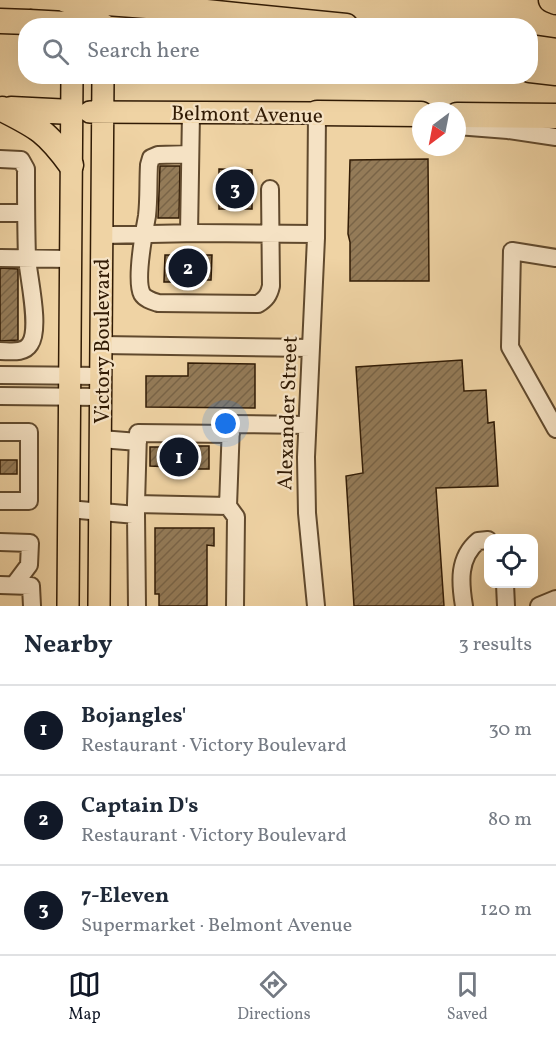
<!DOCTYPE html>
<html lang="en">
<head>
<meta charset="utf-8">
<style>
	:root { --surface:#fff; --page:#f6f6f7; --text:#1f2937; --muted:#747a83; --line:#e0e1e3; --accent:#111827 }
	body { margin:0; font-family:Vollkorn,serif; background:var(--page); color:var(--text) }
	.controls { position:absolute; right:18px; bottom:18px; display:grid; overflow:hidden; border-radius:12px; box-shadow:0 6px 24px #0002 }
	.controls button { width:54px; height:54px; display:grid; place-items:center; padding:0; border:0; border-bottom:2px solid var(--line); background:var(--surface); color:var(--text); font:30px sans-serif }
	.compass { position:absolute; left:412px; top:102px; width:54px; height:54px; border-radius:50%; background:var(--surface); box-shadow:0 6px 24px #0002; rotate:212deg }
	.you { position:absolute; left:226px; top:424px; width:21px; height:21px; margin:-15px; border:4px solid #fff; border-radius:50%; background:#1a73e8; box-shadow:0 0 0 9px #1a73e833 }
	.badge { display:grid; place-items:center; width:39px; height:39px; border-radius:50%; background:var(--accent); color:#fff; font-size:20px; font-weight:700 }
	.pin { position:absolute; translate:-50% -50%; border:3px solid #fff; box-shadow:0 2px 6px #0006 }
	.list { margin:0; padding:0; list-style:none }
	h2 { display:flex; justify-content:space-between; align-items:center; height:78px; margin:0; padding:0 24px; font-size:26px }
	h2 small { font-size:20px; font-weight:400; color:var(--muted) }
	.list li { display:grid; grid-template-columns:39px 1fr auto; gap:18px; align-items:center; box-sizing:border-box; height:90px; padding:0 24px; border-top:2px solid var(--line) }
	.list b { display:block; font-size:22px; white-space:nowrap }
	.list p { margin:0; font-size:20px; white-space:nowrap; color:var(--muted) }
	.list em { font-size:20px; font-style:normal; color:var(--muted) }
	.icon { flex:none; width:33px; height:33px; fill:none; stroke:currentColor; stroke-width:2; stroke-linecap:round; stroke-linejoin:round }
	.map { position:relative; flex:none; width:556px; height:606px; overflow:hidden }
	.search { position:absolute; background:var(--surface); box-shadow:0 6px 24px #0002; left:18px; right:18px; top:18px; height:66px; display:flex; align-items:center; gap:15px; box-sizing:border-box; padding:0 21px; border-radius:24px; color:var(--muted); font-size:22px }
	.sheet { height:348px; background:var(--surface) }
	nav { display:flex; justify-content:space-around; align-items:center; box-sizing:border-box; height:84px; border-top:2px solid var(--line); background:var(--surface); font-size:16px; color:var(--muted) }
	nav a { display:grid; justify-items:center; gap:3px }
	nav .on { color:var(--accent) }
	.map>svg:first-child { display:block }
	.building { fill:url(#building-hatch); stroke:#311b05; stroke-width:1.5 }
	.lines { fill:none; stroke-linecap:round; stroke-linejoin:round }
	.minor-casing { stroke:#60492d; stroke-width:20 }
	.major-casing { stroke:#311b05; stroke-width:24 }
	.highway-casing { stroke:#311b05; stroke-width:27 }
	.minor { stroke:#f5e2c4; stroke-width:16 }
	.major { stroke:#efd3a4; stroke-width:21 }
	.highway { stroke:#efd3a4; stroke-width:24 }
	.highway-bridge-casing { stroke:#311b05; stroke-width:27; stroke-linecap:butt }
	.highway-bridge { stroke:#efd3a4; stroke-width:24 }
	.labels { text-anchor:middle; stroke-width:4.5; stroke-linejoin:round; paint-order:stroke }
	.street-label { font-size:21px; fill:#311b05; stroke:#f5e2c4 }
</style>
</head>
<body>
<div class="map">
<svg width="556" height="606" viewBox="0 0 556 606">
	<defs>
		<pattern id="building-hatch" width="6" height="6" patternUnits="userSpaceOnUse" patternTransform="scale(1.5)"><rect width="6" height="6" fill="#947b58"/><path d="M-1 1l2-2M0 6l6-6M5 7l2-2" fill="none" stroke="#796447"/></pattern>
	</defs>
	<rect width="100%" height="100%" fill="#efd3a4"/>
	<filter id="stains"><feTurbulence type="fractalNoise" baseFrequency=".00333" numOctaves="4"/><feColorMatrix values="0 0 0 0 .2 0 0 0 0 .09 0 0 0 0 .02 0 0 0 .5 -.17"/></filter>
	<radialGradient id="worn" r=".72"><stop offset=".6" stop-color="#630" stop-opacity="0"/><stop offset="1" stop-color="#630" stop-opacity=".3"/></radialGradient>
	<path class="building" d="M428 159 429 281H350V242L348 234 350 160Z
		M160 166H180L179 218H158Z
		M219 169 252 170V209H219Z
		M165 255H212L211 280H196V282H164Z
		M0 268 18 269V340L0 341Z
		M462 360 464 391 486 390 488 423 494 422 498 486 436 488 444 606H354L346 476 363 473 356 367Z
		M188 363 255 364V408L146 407V376H188Z
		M172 446H209V469H172V467L150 466V447H172Z
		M0 460H17V474H0Z
		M155 528H214V546L207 545V606H159V594H155Z"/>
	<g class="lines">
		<defs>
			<path id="minor" d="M457 126 508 130 556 137
				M190 154 158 155 151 158 149 165C148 182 149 199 147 216 144 232 135 281 142 294 145 299 152 301 158 303L258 304C266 299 269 295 271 286L270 189
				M0 159 21 160 26 169C26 198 26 228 27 257 28 276 41 328 30 344 24 354 10 351 0 351
				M0 213H26
				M189 233 191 113
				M102 235 198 233 316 234
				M0 258 70 259
				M556 258 512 251 510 347 556 429
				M102 345 311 348
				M0 375 101 376
				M0 396 101 397
				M0 432H29V501H0
				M101 439 138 442
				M136 504 138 433 231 434
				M228 506 231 424 307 425
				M68 509 136 515V504L228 506 236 517 235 606
				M136 515 137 606
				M0 542 30 543 29 565 14 585
				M505 584 506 606
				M0 585 31 586 32 606
				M316 606 307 513 306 457 316 238 317 113 328 114
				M464 606C460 582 458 558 478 541L488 540
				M539 606 556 599"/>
			<path id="major" d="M90 112 317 113
				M68 606 72 76
				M99 606 103 76"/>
			<path id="highway" d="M551 0 556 2
				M147 6 346 26
				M0 21 29 22
				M530 47 556 51
				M530 70 556 73
				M2 109C38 127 47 132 71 165
				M11 109 72 112
				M317 113 421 114
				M457 115 556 116"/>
		</defs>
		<use href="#minor" class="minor-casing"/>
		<use href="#major" class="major-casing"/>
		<use href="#highway" class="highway-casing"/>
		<use href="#minor" class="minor"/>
		<use href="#major" class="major"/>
		<use href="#highway" class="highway"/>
		<defs>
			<path id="highway-bridge" d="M66 0 147 6
				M29 22 103 26"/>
		</defs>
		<use href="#highway-bridge" class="highway-bridge-casing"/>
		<use href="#highway-bridge" class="highway-bridge"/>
	</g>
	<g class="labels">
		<g class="street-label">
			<text transform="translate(247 114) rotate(1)" y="7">Belmont Avenue</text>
			<text transform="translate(102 341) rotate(-90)" y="7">Victory Boulevard</text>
			<text transform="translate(287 413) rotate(-88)" y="7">Alexander Street</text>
		</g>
	</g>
	<rect width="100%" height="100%" filter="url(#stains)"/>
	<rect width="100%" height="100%" fill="url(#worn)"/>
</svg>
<div class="controls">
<button><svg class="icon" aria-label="locate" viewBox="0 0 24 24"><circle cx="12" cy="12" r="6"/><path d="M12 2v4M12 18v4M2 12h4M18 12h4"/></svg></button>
</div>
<svg class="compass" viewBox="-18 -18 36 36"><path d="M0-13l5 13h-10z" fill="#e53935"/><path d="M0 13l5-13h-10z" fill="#747a83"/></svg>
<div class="you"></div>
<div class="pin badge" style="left:179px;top:457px">1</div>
<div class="pin badge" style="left:188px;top:268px">2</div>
<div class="pin badge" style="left:235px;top:189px">3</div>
<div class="search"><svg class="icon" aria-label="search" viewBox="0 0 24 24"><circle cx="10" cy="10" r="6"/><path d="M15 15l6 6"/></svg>Search here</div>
</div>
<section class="sheet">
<h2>Nearby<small>3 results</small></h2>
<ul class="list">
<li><span class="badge">1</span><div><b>Bojangles'</b><p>Restaurant · Victory Boulevard</p></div><em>30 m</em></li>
<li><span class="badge">2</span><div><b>Captain D's</b><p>Restaurant · Victory Boulevard</p></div><em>80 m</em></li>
<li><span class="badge">3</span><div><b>7-Eleven</b><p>Supermarket · Belmont Avenue</p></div><em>120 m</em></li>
</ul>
</section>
<nav>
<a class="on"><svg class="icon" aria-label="map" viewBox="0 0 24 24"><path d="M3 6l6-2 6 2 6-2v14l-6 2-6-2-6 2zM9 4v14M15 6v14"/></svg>Map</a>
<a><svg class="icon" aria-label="directions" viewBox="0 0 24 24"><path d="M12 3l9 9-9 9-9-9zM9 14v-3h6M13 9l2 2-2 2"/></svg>Directions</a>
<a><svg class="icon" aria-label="saved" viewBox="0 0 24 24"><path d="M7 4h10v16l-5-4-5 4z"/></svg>Saved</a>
</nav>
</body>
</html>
